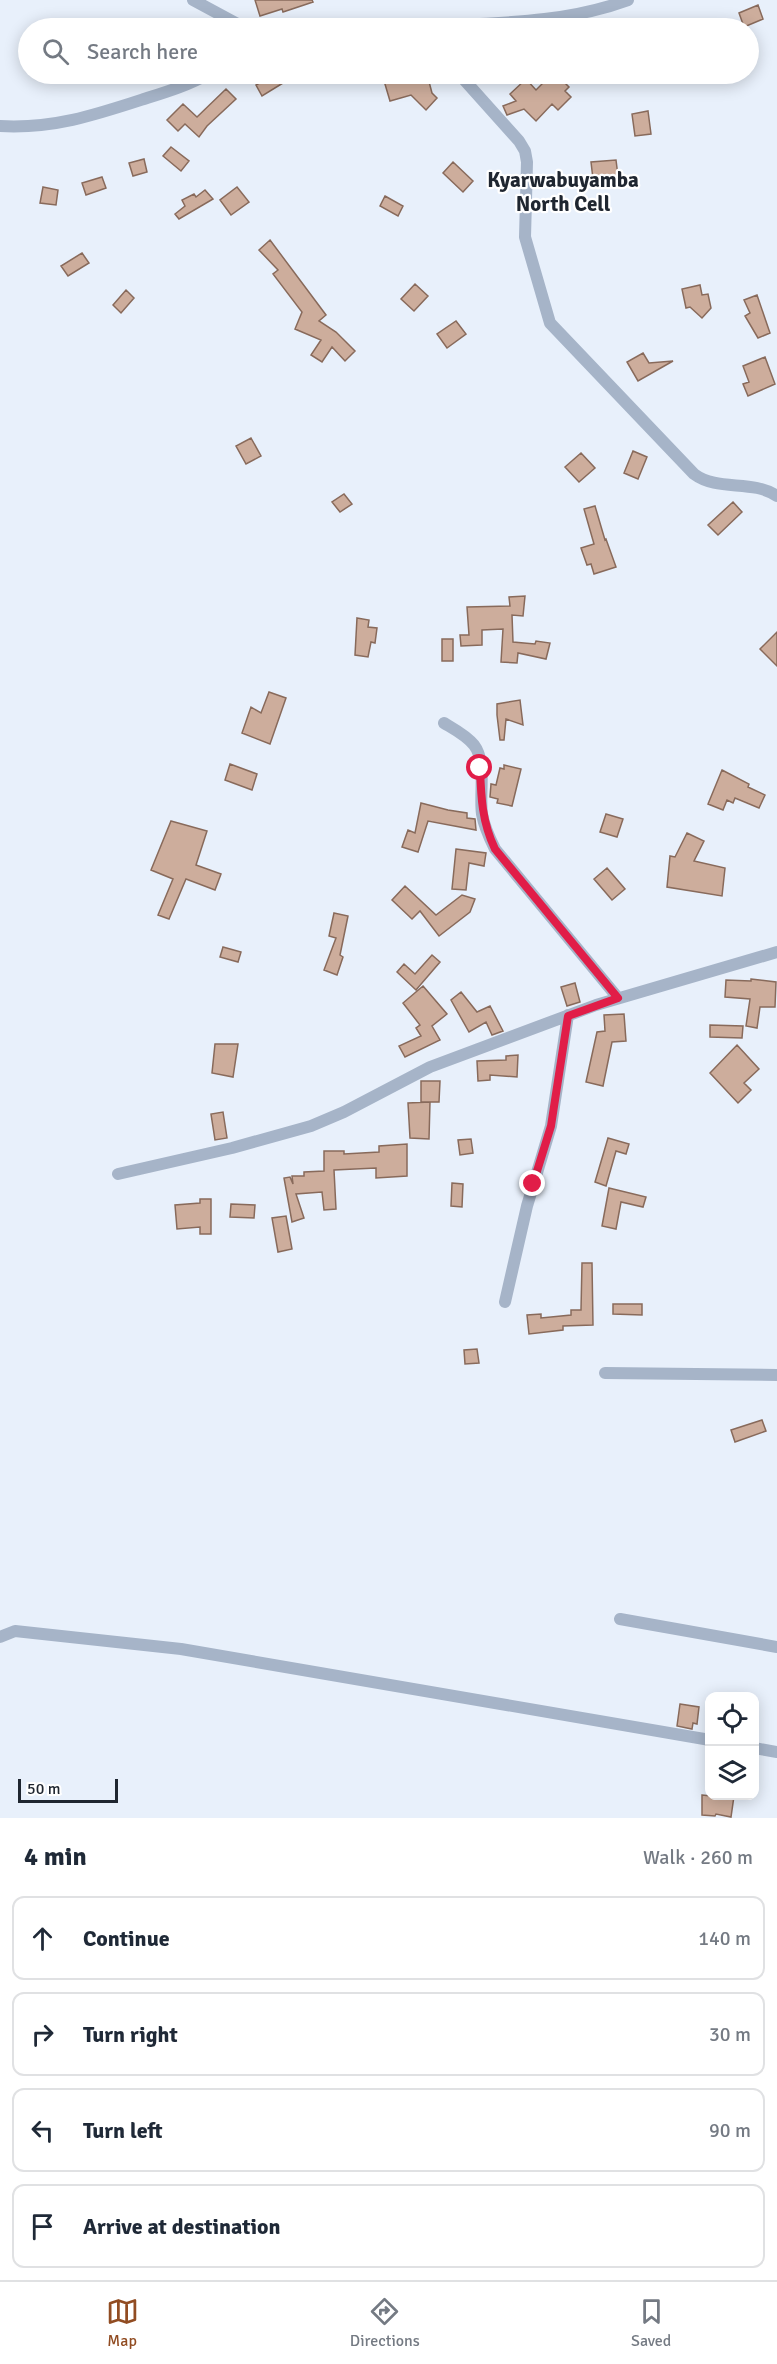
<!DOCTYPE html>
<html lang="en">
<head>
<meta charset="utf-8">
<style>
	:root { --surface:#fff; --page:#f6f6f7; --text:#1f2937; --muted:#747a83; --line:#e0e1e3; --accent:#914c22 }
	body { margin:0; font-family:Signika,sans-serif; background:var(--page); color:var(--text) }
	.controls { position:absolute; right:18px; bottom:18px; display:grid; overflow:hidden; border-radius:12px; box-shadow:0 3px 15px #0003 }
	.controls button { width:54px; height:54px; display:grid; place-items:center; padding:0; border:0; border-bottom:2px solid var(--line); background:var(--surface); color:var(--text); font:30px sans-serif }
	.scale { position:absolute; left:18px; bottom:15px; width:100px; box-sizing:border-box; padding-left:6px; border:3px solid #1f2630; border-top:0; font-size:16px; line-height:21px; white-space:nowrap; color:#1f2630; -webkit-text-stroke:4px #fff; paint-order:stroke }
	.stop { position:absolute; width:18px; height:18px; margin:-14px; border:4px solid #e11d48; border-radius:50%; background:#fff }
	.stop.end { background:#e11d48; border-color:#fff; box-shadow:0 2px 6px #0008 }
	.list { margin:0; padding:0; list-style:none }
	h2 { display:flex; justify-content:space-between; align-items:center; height:78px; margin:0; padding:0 24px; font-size:26px }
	h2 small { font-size:20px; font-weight:400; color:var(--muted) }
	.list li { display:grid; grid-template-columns:39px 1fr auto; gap:18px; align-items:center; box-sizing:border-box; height:84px; margin:0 12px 12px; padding:0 12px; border:2px solid var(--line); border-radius:12px }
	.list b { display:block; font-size:22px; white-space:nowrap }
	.list em { font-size:20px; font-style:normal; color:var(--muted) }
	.icon { flex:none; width:33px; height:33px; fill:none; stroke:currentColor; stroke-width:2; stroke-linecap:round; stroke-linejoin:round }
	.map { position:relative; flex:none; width:777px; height:1818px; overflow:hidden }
	.search { position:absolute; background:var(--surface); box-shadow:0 3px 15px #0003; left:18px; right:18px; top:18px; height:66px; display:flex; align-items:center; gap:15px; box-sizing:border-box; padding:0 21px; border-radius:33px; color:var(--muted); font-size:22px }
	.sheet { height:462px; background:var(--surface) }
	nav { display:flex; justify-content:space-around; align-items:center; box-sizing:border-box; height:84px; border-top:2px solid var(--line); background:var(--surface); font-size:16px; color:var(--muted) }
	nav a { display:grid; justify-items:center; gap:3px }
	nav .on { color:var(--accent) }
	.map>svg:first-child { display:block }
	.building { fill:#cdad9c; stroke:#886a5b; stroke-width:1.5 }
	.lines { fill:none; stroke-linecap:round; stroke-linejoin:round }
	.street { stroke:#a6b4c8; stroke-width:12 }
	.route { stroke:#e11d48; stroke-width:8 }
	.labels { text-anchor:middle; stroke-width:4.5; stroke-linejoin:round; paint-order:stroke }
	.quarter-label { font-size:21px; font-weight:bold; fill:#1f2630; stroke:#fff }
</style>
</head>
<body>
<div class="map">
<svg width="777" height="1818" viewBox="0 0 777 1818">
	<rect width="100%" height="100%" fill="#e8f0fb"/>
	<path class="building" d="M255 0H312L313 2 283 12 282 9 260 16Z
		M758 5 763 19 744 27 739 13Z
		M275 74 283 83 262 96 256 85Z
		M382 74H427L432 93 437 98 426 110 411 95 390 101Z
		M550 76 555 81 559 77 569 87 565 91 571 97 558 110 552 104 536 121 524 109 507 115 503 106 516 101 510 94 526 79 536 90Z
		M226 89 236 99 207 126 199 137 185 124 178 131 167 120 183 104 197 117Z
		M648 111 651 134 635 136 632 114Z
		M171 147 189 161 181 171 163 156Z
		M144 159 147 172 133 176 129 163Z
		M616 160 618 176 593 179 591 162Z
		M453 162 473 181 463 192 443 173Z
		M102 177 106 188 86 195 82 183Z
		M43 187 58 190 56 205 40 203Z
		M237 187 249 202 231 215 220 200Z
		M205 190 213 199 179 219 175 214 185 206 182 200 194 194 196 197Z
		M385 196 403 206 398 216 380 206Z
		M270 240 326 315 319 321 336 332 355 351 345 361 332 347 322 362 311 355 321 340 295 329 302 312 273 274 278 270 259 250Z
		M82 253 89 263 68 276 61 266Z
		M415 284 428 296 414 311 401 299Z
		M700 285 702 295 708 294 711 308 702 318 690 307 686 308 682 289Z
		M126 290 134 298 121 313 113 305Z
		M757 295 770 333 758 338 745 316 750 313 744 300Z
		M456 321 466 334 447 348 437 334Z
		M643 353 649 363 673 361 638 381 627 362Z
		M765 357 775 384 748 396 743 384 749 382 743 366Z
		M251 438 261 456 246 464 236 446Z
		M633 451 647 457 638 479 624 473Z
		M581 453 595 468 579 482 565 467Z
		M344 494 352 504 340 512 332 502Z
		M733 502 742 512 718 535 708 525Z
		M595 506 605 540 606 539 616 567 594 574 591 564 587 565 581 548 594 544 584 509Z
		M525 596 523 616 512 615 513 642 535 644 536 641 550 643 546 659 518 653 517 663 501 662 503 629 482 630V645L461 646 460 635H469L467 607 510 606 509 597Z
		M357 618 369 620 368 627 377 628 375 643 371 642 368 657 355 655Z
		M777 632V666L760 649Z
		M442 639H453V661H442Z
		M269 692 286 698 270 744 242 733 251 707 261 713Z
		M520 700 523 725 506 719 504 740H500L497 715V704Z
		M230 764 257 774 252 790 225 780Z
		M504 765 521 769 512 806 497 803 498 799 490 797 491 784 496 785 500 768 504 769Z
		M722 770 749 784 748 787 765 795 759 808 735 798 733 803 727 800 723 810 708 804Z
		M421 803 448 810 467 813V818L475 819 476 830 428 821 418 852 402 847 408 830 415 833Z
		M606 814 623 819 617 837 600 832Z
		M171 821 207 831 196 865 221 874 215 890 186 879 169 919 158 915 173 879 151 870Z
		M687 833 704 841 694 861 725 868 722 896 667 887 670 856 675 857Z
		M456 849 486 853 484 866 469 863 466 890 452 889Z
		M607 868 625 889 612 900 594 879Z
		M405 886 436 915 462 895 475 899 470 912 439 936 420 911 412 919 392 900Z
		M334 913 348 916 340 955 343 957 337 975 324 970 336 938 329 936Z
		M223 947 241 952 238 962 220 957Z
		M432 955 440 962 416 990 397 972 404 964 415 974Z
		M751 979 776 982 775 1007H760L757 1028 746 1026 750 999 725 997 726 980 751 981Z
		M575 983 580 1002 567 1006 561 987Z
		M423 986 447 1014 432 1026 440 1040 405 1057 399 1046 421 1036 416 1028 420 1025 403 1003Z
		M461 992 477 1012 490 1006 503 1031 492 1035 486 1022 469 1032 451 1000Z
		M624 1014 626 1041 612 1042 603 1086 586 1082 597 1032 605 1031 604 1015Z
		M710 1025 743 1026 742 1038 710 1037Z
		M215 1044H238L233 1077 212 1073Z
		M737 1045 759 1069 744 1083 751 1090 738 1103 710 1073Z
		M518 1055 517 1077 490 1075V1080L478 1081 477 1061 506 1060V1056Z
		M421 1081H440L439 1102H421Z
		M430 1102 429 1139 410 1138 408 1103Z
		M223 1112 227 1138 215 1140 211 1114Z
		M608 1138 629 1144 626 1154 616 1151 606 1186 595 1182Z
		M471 1139 473 1153 460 1155 458 1140Z
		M407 1144V1176L376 1178V1168L334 1170 336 1209 324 1210 322 1192 296 1194 304 1218 292 1222 284 1178 290 1177 293 1184 292 1176H304V1172L324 1171V1151H344V1154L379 1152V1146Z
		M452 1183 463 1184 462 1207 451 1206Z
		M609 1188 646 1197 643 1207 621 1202 616 1229 602 1226Z
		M200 1199H211V1234H200V1227L177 1229 175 1205 200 1203Z
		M231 1204 255 1205 254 1218 230 1217Z
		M286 1216 292 1249 278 1252 272 1218Z
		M582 1263H592L593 1325 563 1326V1330L529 1334 527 1315 541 1314V1318L571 1315V1310H581Z
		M613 1304H642V1315L613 1314Z
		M477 1349 479 1363 465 1364 464 1350Z
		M762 1420 766 1431 735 1442 731 1430Z
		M680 1704 699 1707 697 1724 693 1723 692 1729 677 1726Z
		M702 1795 720 1797 734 1796 731 1817 716 1814 715 1816 702 1815Z"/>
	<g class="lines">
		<path class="street" d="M193 0 245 28
			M400 28C477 22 555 27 628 0
			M459 74 519 141 525 151 527 162 525 237 550 323 694 474C718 492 752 479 777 496
			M0 126C53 129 95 115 144 99 166 92 189 85 208 74
			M444 723C454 729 466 735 474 745 487 762 479 793 482 814 484 826 489 837 495 849L618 998
			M118 1174 232 1148 311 1126 344 1112 430 1067 596 1005 777 952
			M505 1302 527 1206 551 1126 568 1015
			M605 1373 777 1375
			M620 1619 777 1647
			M0 1637 15 1631 181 1649 710 1740
			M754 1748 777 1752"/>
	</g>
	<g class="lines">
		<path class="route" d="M480 768C481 797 482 822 495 849L618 998 568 1016 551 1126 533 1184"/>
	</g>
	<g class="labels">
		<g class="quarter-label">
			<text x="563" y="187">Kyarwabuyamba<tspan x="563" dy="24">North Cell</tspan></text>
		</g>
	</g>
</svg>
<div class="controls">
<button><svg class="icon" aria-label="locate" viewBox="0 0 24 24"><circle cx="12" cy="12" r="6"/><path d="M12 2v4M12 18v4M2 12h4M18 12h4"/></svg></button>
<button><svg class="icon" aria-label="layers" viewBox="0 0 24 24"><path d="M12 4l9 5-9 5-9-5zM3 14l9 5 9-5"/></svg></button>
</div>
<div class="scale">50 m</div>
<div class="stop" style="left:480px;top:768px"></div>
<div class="stop end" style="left:533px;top:1184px"></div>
<div class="search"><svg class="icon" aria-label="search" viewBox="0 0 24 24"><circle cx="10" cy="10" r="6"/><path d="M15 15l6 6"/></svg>Search here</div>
</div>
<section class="sheet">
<h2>4 min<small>Walk · 260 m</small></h2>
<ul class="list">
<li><svg class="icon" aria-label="ahead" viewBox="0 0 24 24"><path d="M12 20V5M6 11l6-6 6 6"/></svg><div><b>Continue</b></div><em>140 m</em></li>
<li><svg class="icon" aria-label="right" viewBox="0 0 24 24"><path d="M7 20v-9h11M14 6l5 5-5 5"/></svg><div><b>Turn right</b></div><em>30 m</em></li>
<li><svg class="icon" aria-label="left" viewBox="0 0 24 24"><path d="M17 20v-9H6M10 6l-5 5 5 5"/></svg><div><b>Turn left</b></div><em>90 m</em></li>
<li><svg class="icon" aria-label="arrive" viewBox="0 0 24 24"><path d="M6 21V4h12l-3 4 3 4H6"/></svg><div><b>Arrive at destination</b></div></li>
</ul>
</section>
<nav>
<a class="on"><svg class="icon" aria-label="map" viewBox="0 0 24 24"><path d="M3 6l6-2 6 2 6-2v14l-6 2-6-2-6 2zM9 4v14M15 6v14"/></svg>Map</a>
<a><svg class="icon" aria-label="directions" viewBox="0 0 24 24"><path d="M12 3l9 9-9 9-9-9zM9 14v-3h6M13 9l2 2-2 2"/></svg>Directions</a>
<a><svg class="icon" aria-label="saved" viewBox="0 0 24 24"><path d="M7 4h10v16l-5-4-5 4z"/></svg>Saved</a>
</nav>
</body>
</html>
